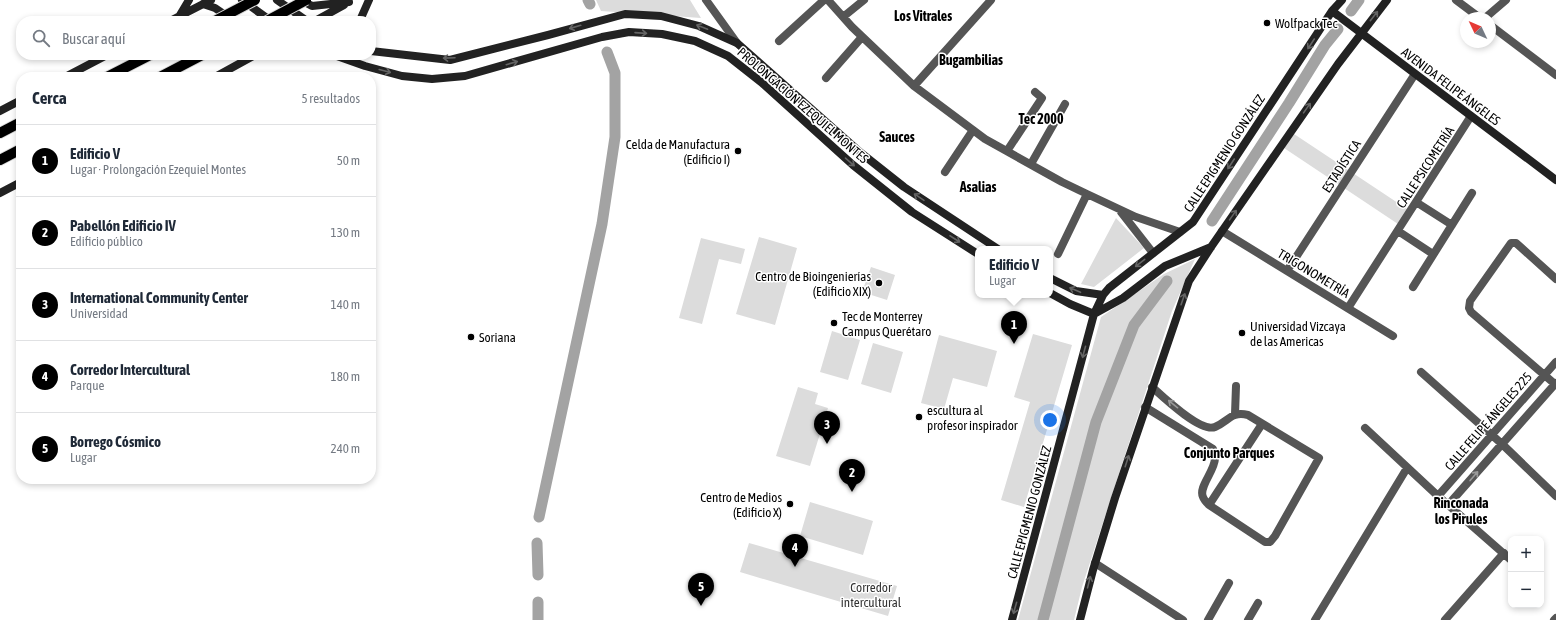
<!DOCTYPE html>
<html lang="es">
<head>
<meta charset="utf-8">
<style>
	:root { --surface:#fff; --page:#f6f6f7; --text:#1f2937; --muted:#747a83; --line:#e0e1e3; --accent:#000 }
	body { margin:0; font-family:"Asap Condensed",sans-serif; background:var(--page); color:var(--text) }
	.controls { position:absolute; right:12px; bottom:12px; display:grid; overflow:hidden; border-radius:8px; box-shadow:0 2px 6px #0003 }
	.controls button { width:36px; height:36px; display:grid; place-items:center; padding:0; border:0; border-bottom:1px solid var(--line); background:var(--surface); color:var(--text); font:20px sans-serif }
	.compass { position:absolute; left:1460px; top:12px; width:36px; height:36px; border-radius:50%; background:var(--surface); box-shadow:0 2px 6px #0003; rotate:314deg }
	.you { position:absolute; left:1050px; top:420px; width:14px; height:14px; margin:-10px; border:3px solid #fff; border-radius:50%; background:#1a73e8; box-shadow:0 0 0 6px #1a73e833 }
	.badge { display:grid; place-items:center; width:26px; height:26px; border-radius:50%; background:var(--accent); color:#fff; font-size:13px; font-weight:700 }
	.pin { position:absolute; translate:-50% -33px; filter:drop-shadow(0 1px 2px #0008) }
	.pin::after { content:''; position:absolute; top:21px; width:14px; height:12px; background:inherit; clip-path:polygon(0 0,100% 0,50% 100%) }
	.popup { position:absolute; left:975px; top:246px; width:78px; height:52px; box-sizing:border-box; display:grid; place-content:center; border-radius:8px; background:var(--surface); filter:drop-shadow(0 1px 3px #0005); font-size:13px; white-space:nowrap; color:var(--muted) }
	.popup b { font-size:15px; color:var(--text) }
	.popup::after { content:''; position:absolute; left:50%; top:100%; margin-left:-8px; border:8px solid transparent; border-top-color:var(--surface) }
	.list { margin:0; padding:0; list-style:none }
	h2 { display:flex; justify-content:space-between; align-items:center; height:52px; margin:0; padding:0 16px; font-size:17px }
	h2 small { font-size:13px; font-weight:400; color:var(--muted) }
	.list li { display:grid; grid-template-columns:26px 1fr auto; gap:12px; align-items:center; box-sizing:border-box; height:72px; padding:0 16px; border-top:1px solid var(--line) }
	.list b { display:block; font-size:15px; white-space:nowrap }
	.list p { margin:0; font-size:13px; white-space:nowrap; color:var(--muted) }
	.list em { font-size:13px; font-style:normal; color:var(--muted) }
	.icon { flex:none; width:22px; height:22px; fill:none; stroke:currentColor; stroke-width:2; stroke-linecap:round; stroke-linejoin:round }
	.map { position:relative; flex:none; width:1556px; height:620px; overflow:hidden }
	.search { position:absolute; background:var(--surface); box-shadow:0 2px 6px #0003; left:16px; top:16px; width:360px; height:44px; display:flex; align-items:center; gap:10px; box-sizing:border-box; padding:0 14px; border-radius:16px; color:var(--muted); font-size:15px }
	.panel { position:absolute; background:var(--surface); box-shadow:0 2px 6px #0003; left:16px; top:72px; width:360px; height:412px; border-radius:16px }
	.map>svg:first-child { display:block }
	.green { fill:#dcdcdc }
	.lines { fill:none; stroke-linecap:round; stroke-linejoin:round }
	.canal { stroke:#a3a3a3; stroke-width:11 }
	.primary-casing { stroke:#dbdbdb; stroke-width:12 }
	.street { stroke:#555; stroke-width:8 }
	.secondary { stroke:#222; stroke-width:8 }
	.primary { stroke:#000; stroke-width:10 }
	.primary-bridge-casing { stroke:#dbdbdb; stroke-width:12; stroke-linecap:butt }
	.primary-bridge { stroke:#000; stroke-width:10 }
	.oneway { stroke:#646464 }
	.oneway2 { stroke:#999 }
	.poi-dot { fill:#000; stroke:#fff; stroke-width:1.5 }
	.labels { text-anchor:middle; stroke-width:3; stroke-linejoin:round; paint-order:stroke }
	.poi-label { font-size:13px; fill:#000; stroke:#fff; text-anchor:start }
	.street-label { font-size:13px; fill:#000; stroke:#fff }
	.park-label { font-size:13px; fill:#333; stroke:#fff }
	.neighbourhood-label { font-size:14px; font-weight:bold; fill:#000; stroke:#fff }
</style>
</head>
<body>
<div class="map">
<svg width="1556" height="620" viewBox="0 0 1556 620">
	<rect width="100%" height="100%" fill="#fff"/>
	<path class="green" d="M596 0H690L701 18 601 11Z
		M1291 132 1410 211 1401 226 1281 146Z
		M1116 218 1144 248 1094 287 1081 284Z
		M759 237 797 248 775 325 736 314Z
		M701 238 745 249 741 264 719 259 702 324 679 318Z
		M1195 259 1172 311 1082 587 1074 620H1018L1101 317 1164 274Z
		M871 267 895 275 887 300 862 292Z
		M832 331 860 340 848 380 820 372Z
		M1033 334 1072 345 1024 507 1001 500 1030 402 1014 397Z
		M939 335 997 351 987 387 953 378 944 409 921 403Z
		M873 343 903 352 891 393 861 384Z
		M798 387 818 393 815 404 828 408 810 466 776 456Z
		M810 502 873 521 863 555 800 536Z
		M749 543 897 586 888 616 740 572Z"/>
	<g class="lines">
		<path class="canal" d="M588 0 590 4
			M1351 11 1359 0
			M1212 221 1289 103 1325 45 1338 29
			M539 517 602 224 615 137V73L607 52
			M537 543 538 575
			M538 620V602
			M1043 620 1096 422 1134 325 1167 281"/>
		<defs>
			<path id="primary" d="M107 77 150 55
				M160 77 202 55
				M0 133 21 122
				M0 160 21 149"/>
		</defs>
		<use href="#primary" class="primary-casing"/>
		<path class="street" d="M706 0 737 43
			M828 0 852 27 914 86 985 139 1062 182 1087 194 1136 217 1180 232
			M1456 0 1480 18
			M843 17 864 0
			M1485 18 1506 0
			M1490 25 1556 75
			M779 41 824 0
			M826 78 862 37
			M914 86 991 0
			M1007 151 1042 98 1035 92
			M1031 164 1065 104
			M945 172 973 130
			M1416 202 1452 225
			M1121 212 1153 253
			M1222 231 1393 336
			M1398 231 1433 254
			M1058 254 1087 194
			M1287 271 1415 74
			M1556 279 1516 243H1511L1470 301 1469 308 1471 312 1556 385
			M1413 287 1472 193
			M1348 308 1471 116
			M1421 372 1502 444 1556 496
			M1145 407 1213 449C1214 452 1216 455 1215 458 1215 471 1198 487 1203 497 1204 500 1207 503 1209 505L1265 542H1270L1275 536 1319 458 1248 415C1231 411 1229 421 1215 427 1201 433 1163 397 1152 387
			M1235 414 1236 386
			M1365 428 1438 496 1511 560
			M1438 496 1556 362
			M1209 505 1262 424
			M1448 505 1556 383
			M1095 563 1183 620
			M1208 620 1229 583
			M1248 620 1258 603
			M1315 620 1407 468
			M1445 620 1504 553
			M1554 620 1556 618"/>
		<path class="secondary" d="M242 0 271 21
			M277 0 307 21
			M301 0 312 6 349 2
			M203 4 215 8 234 21
			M1332 11 1556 180
			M180 15 189 0
			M170 21 211 0
			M315 21 344 5
			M362 21 361 18 369 0
			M371 51 450 60 548 35 625 14 661 16 699 26 737 43 861 153 904 187 998 249
			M334 55 365 66 402 76 432 79 465 76 602 37 629 32 662 34 695 41 728 56 761 82 853 165 912 212 978 254
			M65 77 107 55
			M215 77 255 55
			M0 111 21 100
			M0 193 21 182
			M1050 278 1076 291 1103 295
			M1050 293 1070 304 1094 314 1123 298 1165 266 1211 247
			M1012 620 1094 314 1103 295 1109 288 1193 222 1332 11 1342 0
			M1080 620 1093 570 1115 498 1189 281 1211 247 1338 64 1387 0"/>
		<use href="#primary" class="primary"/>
		<defs>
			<path id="primary-bridge" d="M215 21 255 0
				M267 21 306 0"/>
		</defs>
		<use href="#primary-bridge" class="primary-bridge-casing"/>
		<use href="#primary-bridge" class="primary-bridge"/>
	</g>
	<defs><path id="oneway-shaft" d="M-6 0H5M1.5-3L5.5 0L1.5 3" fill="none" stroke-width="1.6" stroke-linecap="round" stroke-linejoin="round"/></defs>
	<g class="oneway">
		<use href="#oneway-shaft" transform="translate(1374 16) rotate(-52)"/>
		<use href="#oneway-shaft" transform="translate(575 27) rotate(164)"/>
		<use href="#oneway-shaft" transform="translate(702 27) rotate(-159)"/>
		<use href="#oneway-shaft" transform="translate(641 33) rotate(4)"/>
		<use href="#oneway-shaft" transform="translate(1311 44) rotate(123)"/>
		<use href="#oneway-shaft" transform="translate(449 58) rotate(178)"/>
		<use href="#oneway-shaft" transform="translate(512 63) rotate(-16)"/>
		<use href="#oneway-shaft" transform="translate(385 71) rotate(15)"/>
		<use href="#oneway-shaft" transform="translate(1307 108) rotate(-55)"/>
		<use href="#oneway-shaft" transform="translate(850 162) rotate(41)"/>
		<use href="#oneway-shaft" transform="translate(1231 164) rotate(123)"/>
		<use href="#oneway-shaft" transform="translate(919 197) rotate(-146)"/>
		<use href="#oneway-shaft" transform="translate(1233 215) rotate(-55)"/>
		<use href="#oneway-shaft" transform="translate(955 239) rotate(33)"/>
		<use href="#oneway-shaft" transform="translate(1140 263) rotate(142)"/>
		<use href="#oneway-shaft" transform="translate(1075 290) rotate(-157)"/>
		<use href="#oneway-shaft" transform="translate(1183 299) rotate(-71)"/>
		<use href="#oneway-shaft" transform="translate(1084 352) rotate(105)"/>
		<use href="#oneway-shaft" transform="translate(1127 461) rotate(-72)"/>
		<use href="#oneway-shaft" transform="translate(1089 582) rotate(-76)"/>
		<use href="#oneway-shaft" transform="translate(1015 608) rotate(106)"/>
	</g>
	<g class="oneway2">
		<use href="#oneway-shaft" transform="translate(1173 404) rotate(-141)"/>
		<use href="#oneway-shaft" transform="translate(1474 476) rotate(-49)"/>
	</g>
	<g class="poi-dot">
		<circle cx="1267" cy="23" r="4"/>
		<circle cx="738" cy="151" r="4"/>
		<circle cx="879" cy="283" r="4"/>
		<circle cx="834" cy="323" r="4"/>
		<circle cx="1242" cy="333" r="4"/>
		<circle cx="471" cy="337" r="4"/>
		<circle cx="919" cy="417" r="4"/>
		<circle cx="790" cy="504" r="4"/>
	</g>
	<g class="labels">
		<g class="poi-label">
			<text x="1275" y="28">Wolfpack Tec</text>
			<text x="730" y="149" text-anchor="end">Celda de Manufactura<tspan x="730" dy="15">(Edificio I)</tspan></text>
			<text x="871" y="281" text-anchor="end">Centro de Bioingenierías<tspan x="871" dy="15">(Edificio XIX)</tspan></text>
			<text x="842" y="321">Tec de Monterrey<tspan x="842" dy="15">Campus Querétaro</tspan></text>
			<text x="1250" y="331">Universidad Vizcaya<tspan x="1250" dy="15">de las Americas</tspan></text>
			<text x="479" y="342">Soriana</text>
			<text x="927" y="415">escultura al<tspan x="927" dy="15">profesor inspirador</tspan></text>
			<text x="782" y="502" text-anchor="end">Centro de Medios<tspan x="782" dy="15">(Edificio X)</tspan></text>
		</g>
		<g class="street-label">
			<text transform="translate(1451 86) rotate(37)" y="5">AVENIDA FELIPE ÁNGELES</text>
			<text transform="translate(803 105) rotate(41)" y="5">PROLONGACIÓN EZEQUIEL MONTES</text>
			<text transform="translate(1224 153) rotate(-57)" y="5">CALLE EPIGMENIO GONZÁLEZ</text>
			<text transform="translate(1341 166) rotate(-57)" y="5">ESTADÍSTICA</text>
			<text transform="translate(1425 167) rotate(-57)" y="5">CALLE PSICOMETRÍA</text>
			<text transform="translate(1314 273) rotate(31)" y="5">TRIGONOMETRÍA</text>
			<text transform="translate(1488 421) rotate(-49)" y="5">CALLE FELIPE ÁNGELES 225</text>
			<text transform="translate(1029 512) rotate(-75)" y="5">CALLE EPIGMENIO GONZÁLEZ</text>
		</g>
		<g class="park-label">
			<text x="871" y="592">Corredor<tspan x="871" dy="15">intercultural</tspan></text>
		</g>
		<g class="neighbourhood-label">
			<text x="923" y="21">Los Vitrales</text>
			<text x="971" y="65">Bugambilias</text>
			<text x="1041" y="124">Tec 2000</text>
			<text x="897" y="142">Sauces</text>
			<text x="978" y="192">Asalias</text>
			<text x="1229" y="458">Conjunto Parques</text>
			<text x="1461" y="508">Rinconada<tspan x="1461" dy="16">los Pirules</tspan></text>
		</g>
	</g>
</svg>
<div class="controls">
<button>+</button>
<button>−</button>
</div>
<svg class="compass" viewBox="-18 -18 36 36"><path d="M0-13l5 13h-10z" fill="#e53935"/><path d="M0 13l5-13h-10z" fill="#747a83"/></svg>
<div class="you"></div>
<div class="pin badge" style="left:1014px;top:344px">1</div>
<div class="popup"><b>Edificio V</b>Lugar</div>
<div class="pin badge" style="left:852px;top:492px">2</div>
<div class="pin badge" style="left:827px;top:444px">3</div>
<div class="pin badge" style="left:795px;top:567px">4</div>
<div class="pin badge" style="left:701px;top:606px">5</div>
<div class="search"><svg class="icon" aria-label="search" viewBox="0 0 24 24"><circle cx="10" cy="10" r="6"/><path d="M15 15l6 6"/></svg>Buscar aquí</div>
<section class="panel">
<h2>Cerca<small>5 resultados</small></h2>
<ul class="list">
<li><span class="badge">1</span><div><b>Edificio V</b><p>Lugar · Prolongación Ezequiel Montes</p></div><em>50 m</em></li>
<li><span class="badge">2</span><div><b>Pabellón Edificio IV</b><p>Edificio público</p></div><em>130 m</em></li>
<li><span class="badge">3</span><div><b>International Community Center</b><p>Universidad</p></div><em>140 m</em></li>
<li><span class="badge">4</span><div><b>Corredor Intercultural</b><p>Parque</p></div><em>180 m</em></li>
<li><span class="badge">5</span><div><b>Borrego Cósmico</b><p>Lugar</p></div><em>240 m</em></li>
</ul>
</section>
</div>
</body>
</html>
